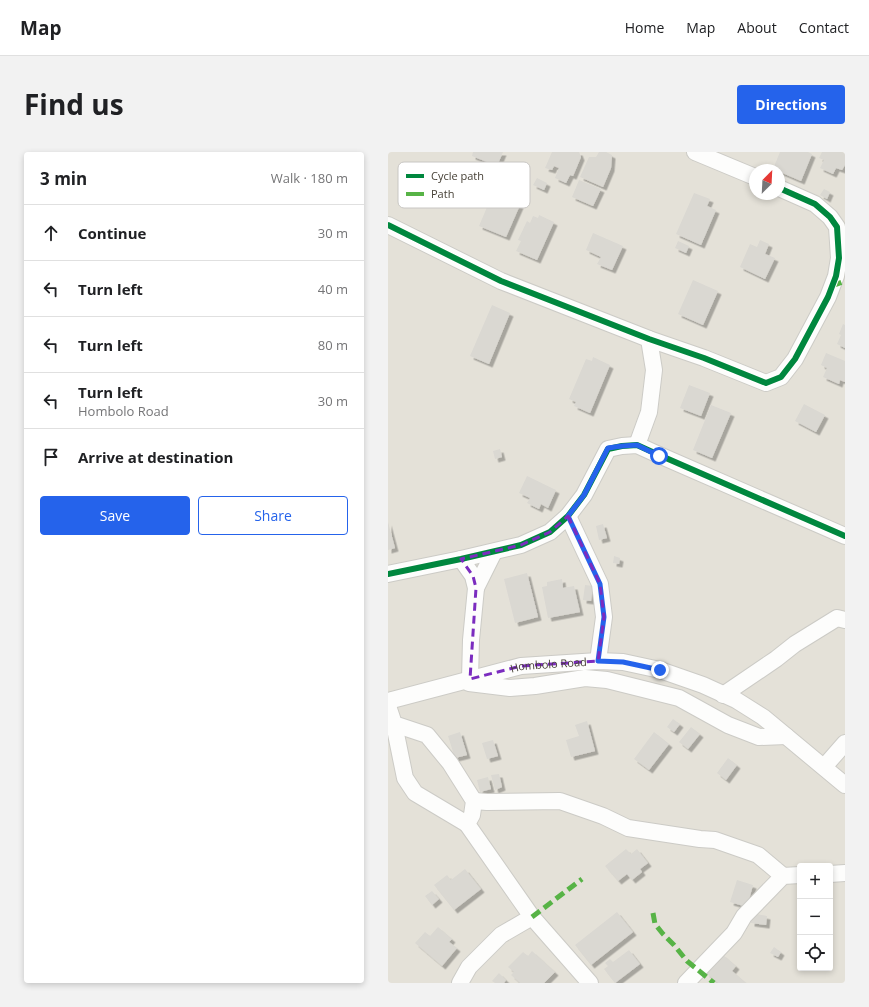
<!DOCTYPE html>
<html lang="en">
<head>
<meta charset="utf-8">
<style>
	:root { --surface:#fff; --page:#f2f2f2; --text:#202124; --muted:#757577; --line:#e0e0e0; --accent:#2563eb }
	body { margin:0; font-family:"Open Sans",sans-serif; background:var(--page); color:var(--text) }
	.controls { position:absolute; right:12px; bottom:12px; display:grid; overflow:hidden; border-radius:4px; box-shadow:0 2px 6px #0003 }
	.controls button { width:36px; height:36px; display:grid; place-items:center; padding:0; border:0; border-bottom:1px solid var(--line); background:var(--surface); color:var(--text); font:20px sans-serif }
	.compass { position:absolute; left:361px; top:12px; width:36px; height:36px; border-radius:50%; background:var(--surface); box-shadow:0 2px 6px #0003; rotate:24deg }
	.stop { position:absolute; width:12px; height:12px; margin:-9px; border:3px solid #2563eb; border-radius:50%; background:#fff }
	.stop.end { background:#2563eb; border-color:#fff; box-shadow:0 1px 4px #0008 }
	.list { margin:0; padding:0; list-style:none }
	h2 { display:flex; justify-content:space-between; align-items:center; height:52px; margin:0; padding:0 16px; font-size:17px }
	h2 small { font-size:13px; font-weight:400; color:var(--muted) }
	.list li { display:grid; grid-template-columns:26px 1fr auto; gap:12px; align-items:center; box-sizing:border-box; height:56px; padding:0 16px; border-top:1px solid var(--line) }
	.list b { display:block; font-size:15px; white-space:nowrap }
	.list p { margin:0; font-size:13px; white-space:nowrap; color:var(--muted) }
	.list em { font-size:13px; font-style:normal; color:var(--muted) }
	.actions { display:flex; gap:8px; padding:12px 16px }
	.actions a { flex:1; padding:9px 0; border:1px solid var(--accent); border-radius:4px; text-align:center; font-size:14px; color:var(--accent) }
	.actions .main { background:var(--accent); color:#fff }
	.icon { flex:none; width:22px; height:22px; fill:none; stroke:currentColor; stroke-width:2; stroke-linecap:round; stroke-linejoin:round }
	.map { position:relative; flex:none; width:457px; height:831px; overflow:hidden; border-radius:4px }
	header { display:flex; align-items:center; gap:24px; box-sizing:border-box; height:56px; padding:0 20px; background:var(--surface); border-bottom:1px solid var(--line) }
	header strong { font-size:19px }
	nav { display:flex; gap:22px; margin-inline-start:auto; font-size:14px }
	.intro { display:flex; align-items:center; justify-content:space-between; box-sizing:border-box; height:96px; padding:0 24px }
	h1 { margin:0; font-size:28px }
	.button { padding:10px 18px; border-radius:4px; background:var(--accent); color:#fff; font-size:14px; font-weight:700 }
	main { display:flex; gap:24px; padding:0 24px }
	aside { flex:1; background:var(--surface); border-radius:4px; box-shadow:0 2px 6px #0003 }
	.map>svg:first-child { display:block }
	.residential { fill:#e4e1d8; fill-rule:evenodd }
	.building { fill:#dad8d2; filter:url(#shadow) }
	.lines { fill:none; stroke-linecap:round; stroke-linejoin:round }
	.minor-casing { stroke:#cccbc6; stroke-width:18 }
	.minor { stroke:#fdfdfc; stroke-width:16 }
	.quiet { stroke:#57b346; stroke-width:5; stroke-dasharray:10 5; stroke-linecap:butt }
	.cycleway-casing { stroke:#fff; stroke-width:8 }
	.cycleway { stroke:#00873e; stroke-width:6 }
	.route { stroke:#2563eb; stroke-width:5 }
	.marked { fill:none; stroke:#7b2cbf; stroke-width:3; stroke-dasharray:8 5; stroke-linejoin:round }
	.labels { text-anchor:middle; stroke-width:3; stroke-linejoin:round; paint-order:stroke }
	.street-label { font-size:11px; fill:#464036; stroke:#fff }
	.key { fill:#fff; stroke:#c8c6c3; stroke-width:1 }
	.key-label { font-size:11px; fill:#464036 }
</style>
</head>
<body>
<header>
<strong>Map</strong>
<nav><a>Home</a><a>Map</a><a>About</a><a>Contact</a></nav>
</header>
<div class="intro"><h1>Find us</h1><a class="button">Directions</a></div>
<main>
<aside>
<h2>3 min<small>Walk · 180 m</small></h2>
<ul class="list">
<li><svg class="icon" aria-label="ahead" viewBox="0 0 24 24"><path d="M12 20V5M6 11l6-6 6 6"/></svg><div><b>Continue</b></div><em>30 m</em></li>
<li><svg class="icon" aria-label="left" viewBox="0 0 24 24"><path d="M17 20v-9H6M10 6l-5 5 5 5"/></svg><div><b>Turn left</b></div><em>40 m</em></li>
<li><svg class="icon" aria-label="left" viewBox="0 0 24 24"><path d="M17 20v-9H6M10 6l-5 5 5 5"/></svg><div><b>Turn left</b></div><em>80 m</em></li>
<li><svg class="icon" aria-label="left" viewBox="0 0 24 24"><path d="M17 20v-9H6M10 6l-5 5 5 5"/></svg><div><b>Turn left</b><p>Hombolo Road</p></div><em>30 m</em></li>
<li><svg class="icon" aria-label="arrive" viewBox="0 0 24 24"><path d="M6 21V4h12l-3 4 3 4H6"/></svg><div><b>Arrive at destination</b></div></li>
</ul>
<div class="actions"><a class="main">Save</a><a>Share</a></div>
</aside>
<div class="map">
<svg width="457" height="831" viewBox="0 0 457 831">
	<defs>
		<filter id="shadow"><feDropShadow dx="3.5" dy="3.5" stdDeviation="0" flood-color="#0004"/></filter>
	</defs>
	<rect width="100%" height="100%" fill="#f0efea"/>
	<path class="residential" d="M0 0H457V831H0ZM367 18H391V42H367ZM412 714H442V816H412Z"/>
	<path class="building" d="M85 0H115L109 14 84 4Z
		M164 0H191L193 5 185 24 182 23 178 31 167 26 171 16 166 14 164 18 157 16Z
		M211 0H218L224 3 223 16 215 35 192 25 201 5H208Z
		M392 0H420L424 2 413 29 385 17Z
		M434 0H457V13L454 18 448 16 445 22 432 16 436 8 431 6Z
		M149 26 159 31 156 38 145 33Z
		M191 28 213 37 205 54 184 45Z
		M436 37 442 40 439 47 432 43Z
		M105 41 132 53 118 85 91 74Z
		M306 41 322 47 319 54 328 58 313 93 288 82Z
		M151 63 166 70 149 108 128 99 133 89 130 88 139 69 142 71 145 64 150 66Z
		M205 81 235 94 224 118 209 112 213 105 198 98Z
		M372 88 381 92 377 102 387 106 377 127 352 115 362 92 369 95Z
		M290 89 301 94 298 101 287 96Z
		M305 128 330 139 315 173 290 162Z
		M104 153 122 161 101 212 82 204Z
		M455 172 457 173V196L449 192 453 183 451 182Z
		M438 201 457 209V230L452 228 451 232 435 225 439 216 433 213Z
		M205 205 222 213 202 261 186 254 188 250 181 247 198 207 204 209Z
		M301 233 322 241 313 264 292 256Z
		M416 252 437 263 428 280 407 269Z
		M323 253 343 261 324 306 305 298Z
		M112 297 114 305 107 307 105 299Z
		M139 324 168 338 160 356 153 352 151 357 139 351 142 346 131 341Z
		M0 370 7 396 0 398Z
		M215 372 219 386 211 388 208 374Z
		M226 404 232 406 231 412 225 411Z
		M139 421 150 465 127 471 116 427Z
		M174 427 175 436 186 434 192 460 160 466 154 435 159 434V430Z
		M197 433 205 434 203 449 195 448Z
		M285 567 292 572 286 580 279 575Z
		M199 569 207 599 183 605 178 588 191 584 187 573Z
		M303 575 312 582 300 597 291 590Z
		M72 580 79 603 67 606 60 584Z
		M266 580 281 592 261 618 246 607Z
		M105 588 110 604 99 607 94 591Z
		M340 606 349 613 338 628 329 621Z
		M111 622 114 635 107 638 103 623Z
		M100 625 103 637 92 640 89 628Z
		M238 697 243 702 249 697 260 711 252 717 254 720 244 728 239 722 230 729 217 714Z
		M77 717 93 737 66 758 46 733 59 723 63 728Z
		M349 728 365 733 359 755 342 750Z
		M44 739 51 747 44 753 37 744Z
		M229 760 245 780 203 813 187 793Z
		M364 761 379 764 378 773 363 771Z
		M50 775 64 787 61 790 69 796 54 814 27 791 37 780 42 784Z
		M386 795 393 800 390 805 382 801Z
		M241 798 252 812 227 831 216 817 220 814 217 811 222 807 225 810Z
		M144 799 167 820 156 831H132L123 823 126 820 120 815 135 800 140 804Z
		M334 802 348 814 344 819 358 831H330L318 821Z
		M111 821 118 828 116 831H107L104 829Z"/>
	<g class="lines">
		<defs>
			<g id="minor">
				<path d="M307 0 367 25"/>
				<path d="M0 73 113 129 261 187 316 206 378 231 393 225 407 207 440 145 448 124 451 106 449 75 442 65 427 52 391 36"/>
				<path d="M249 293 261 260 266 218 261 187"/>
				<path d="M180 364 212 432 216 465 210 509"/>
				<path d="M73 407 85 424 88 436 83 488 82 527"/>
				<path d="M0 422 73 407 133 393 162 380 180 364 196 343 220 297 234 294 249 293 271 303 457 384"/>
				<path d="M88 436 106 400"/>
				<path d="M81 531 122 536 147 534 197 526 219 528 291 546 340 573 371 585 398 584"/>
				<path d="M335 543 388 507 407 492 449 466 457 468"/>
				<path id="s1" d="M0 549 133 514 210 509 235 510 272 518 315 533 348 548 375 565 457 633"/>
				<path d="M0 554 6 572 39 583 62 611 86 649 84 663 79 672 144 765 113 783 81 815 72 831"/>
				<path d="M0 571 6 572 17 626 27 641 79 672"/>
				<path d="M436 615 457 591"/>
				<path d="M86 649 99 650 172 649 215 664 240 676 312 687 327 688 370 703 395 724"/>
				<path d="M442 722 457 721"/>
				<path d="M144 765 202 831"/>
				<path d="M298 831 346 781 356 764 395 724 412 723"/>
			</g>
		</defs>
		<use href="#minor" class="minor-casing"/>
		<use href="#minor" class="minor"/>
		<path class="quiet" d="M444 134 457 129
			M265 761 267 772 275 782 286 793 299 809 326 831
			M144 765 194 727"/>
		<defs>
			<path id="cycleway" d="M0 73 113 129 261 187 316 206 378 231 393 225 407 207 440 145 448 124 451 106 449 75 442 65 427 52 391 36
				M0 422 73 407 133 393 162 380 180 364 196 343 220 297 234 294 249 293 271 303 457 384"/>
		</defs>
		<use href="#cycleway" class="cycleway-casing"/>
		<use href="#cycleway" class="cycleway"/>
	</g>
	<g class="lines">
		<path class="route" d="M271 304 249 293 234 294 220 296 196 343 180 364 212 432 216 465 210 509 235 510 272 518"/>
	</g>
	<path class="marked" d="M180 364 212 432 216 465 210 509 133 514 82 527 88 436 85 424 73 407 133 393 162 380Z"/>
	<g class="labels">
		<g class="street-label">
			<text dy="4" stroke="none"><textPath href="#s1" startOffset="165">Hombolo Road</textPath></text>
		</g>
	</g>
	<rect x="10" y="10" width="132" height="46" rx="6" class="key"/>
	<rect x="18" y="22" width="18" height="4" fill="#00873e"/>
	<rect x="18" y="40" width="18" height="4" fill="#57b346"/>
	<g class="key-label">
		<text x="43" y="28">Cycle path</text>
		<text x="43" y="46">Path</text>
	</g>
</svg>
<div class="controls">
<button>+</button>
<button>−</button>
<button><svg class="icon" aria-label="locate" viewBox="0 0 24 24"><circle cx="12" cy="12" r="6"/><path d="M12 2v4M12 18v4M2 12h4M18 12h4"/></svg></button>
</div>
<svg class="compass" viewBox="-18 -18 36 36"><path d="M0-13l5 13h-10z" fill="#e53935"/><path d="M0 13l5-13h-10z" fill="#757577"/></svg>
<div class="stop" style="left:271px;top:304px"></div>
<div class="stop end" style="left:272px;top:518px"></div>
</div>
</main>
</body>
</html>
